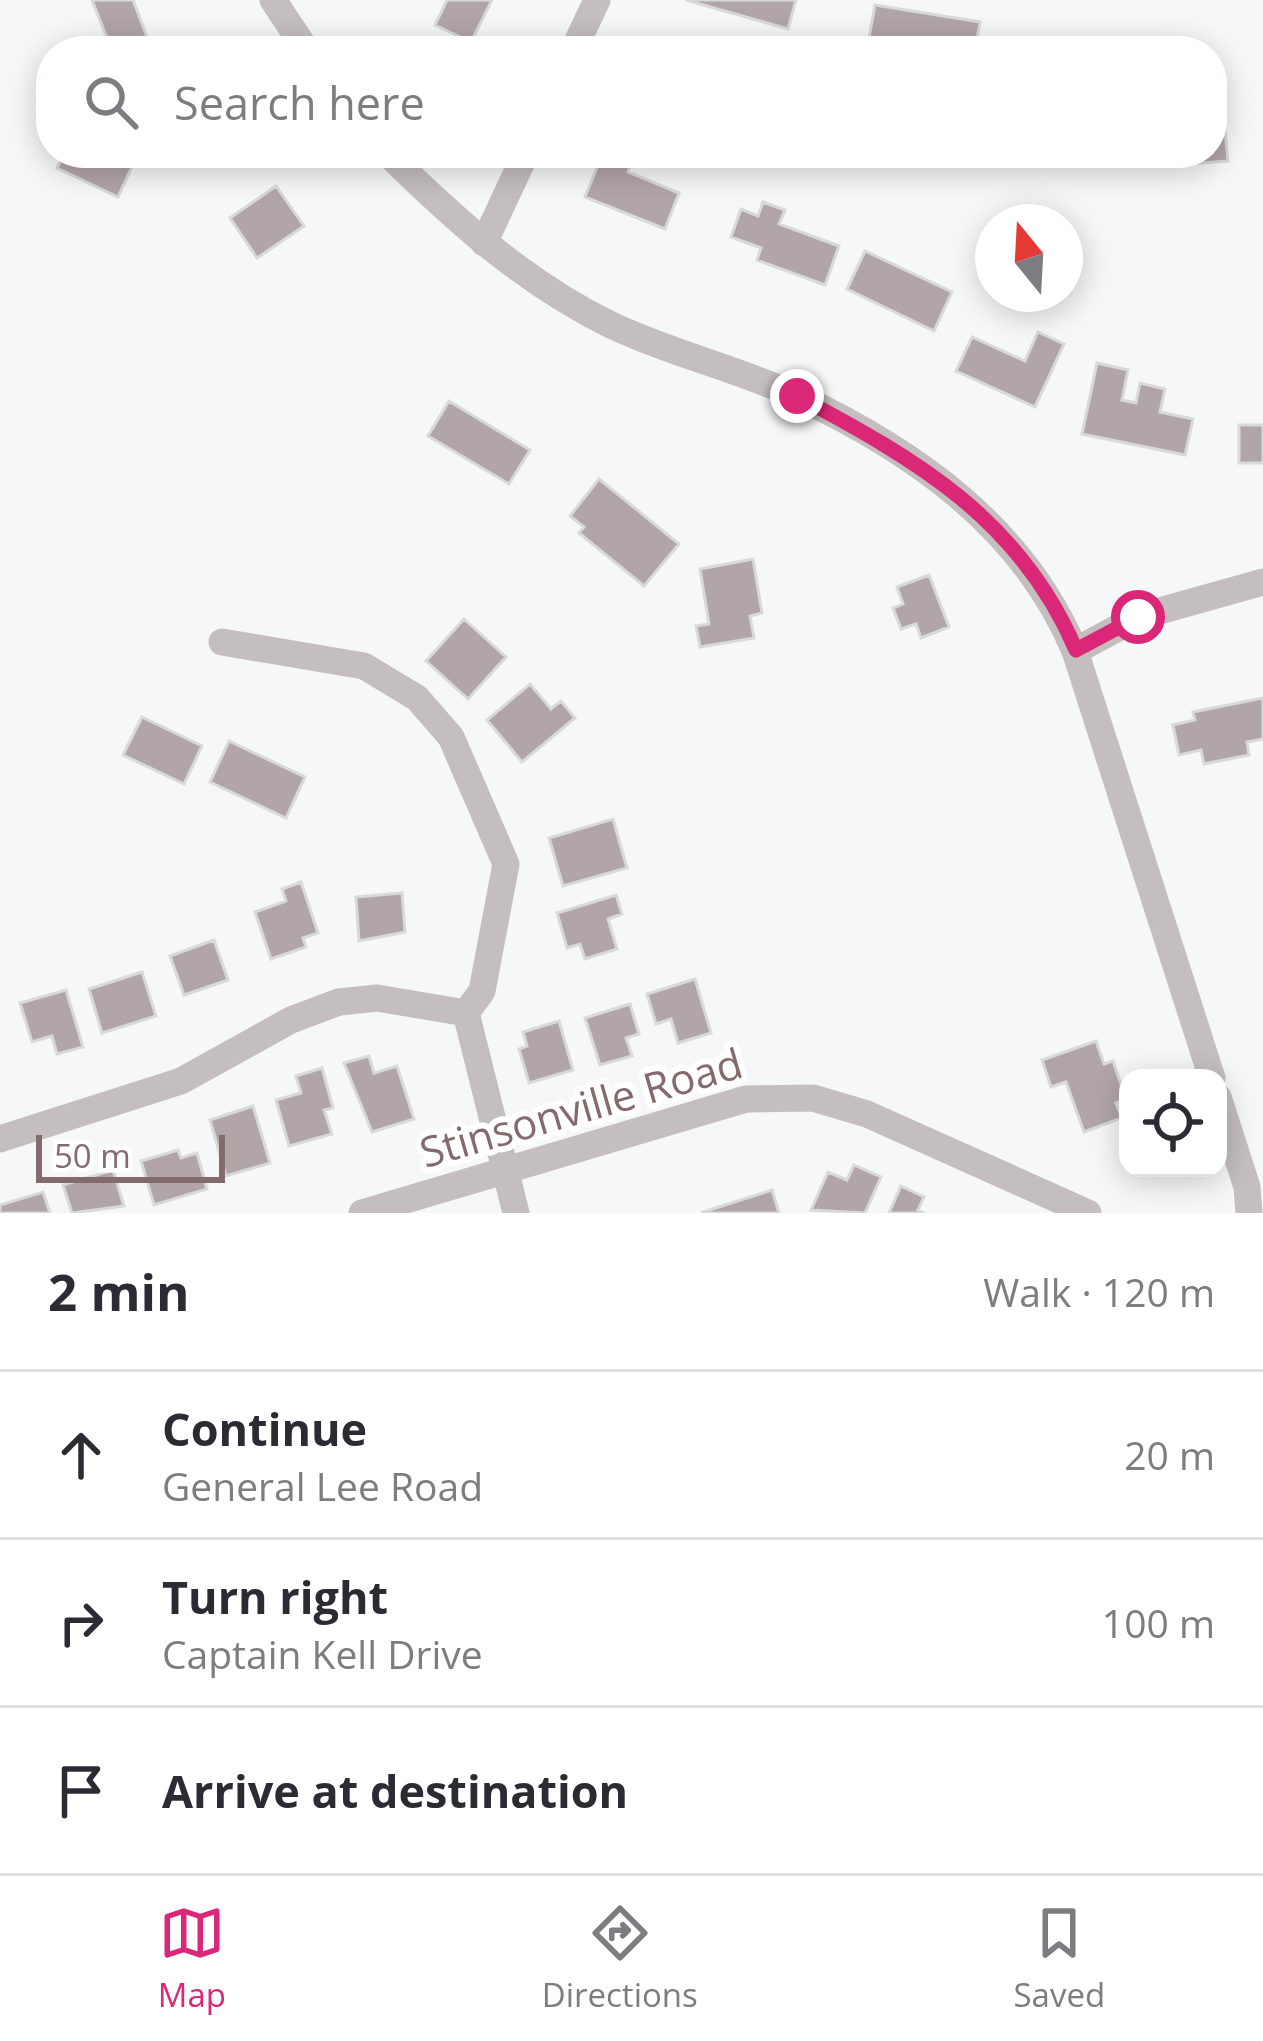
<!DOCTYPE html>
<html lang="en">
<head>
<meta charset="utf-8">
<style>
	:root { --surface:#fff; --page:#f7f7f7; --text:#2b2b33; --muted:#7c7c81; --line:#e1e1e2; --accent:#db2777 }
	body { margin:0; font-family:"Open Sans",sans-serif; background:var(--page); color:var(--text) }
	.controls { position:absolute; right:36px; bottom:36px; display:grid; overflow:hidden; border-radius:24px; box-shadow:0 6px 30px #0003 }
	.controls button { width:108px; height:108px; display:grid; place-items:center; padding:0; border:0; border-bottom:3px solid var(--line); background:var(--surface); color:var(--text); font:60px sans-serif }
	.compass { position:absolute; left:975px; top:204px; width:108px; height:108px; border-radius:50%; background:var(--surface); box-shadow:0 6px 30px #0003; rotate:342deg }
	.scale { position:absolute; left:36px; bottom:30px; width:189px; box-sizing:border-box; padding-left:12px; border:6px solid #836b6d; border-top:0; font-size:33px; line-height:42px; white-space:nowrap; color:#836b6d; -webkit-text-stroke:9px #fff; paint-order:stroke }
	.stop { position:absolute; width:36px; height:36px; margin:-27px; border:9px solid #db2777; border-radius:50%; background:#fff }
	.stop.end { background:#db2777; border-color:#fff; box-shadow:0 3px 12px #0008 }
	.list { margin:0; padding:0; list-style:none }
	h2 { display:flex; justify-content:space-between; align-items:center; height:156px; margin:0; padding:0 48px; font-size:51px }
	h2 small { font-size:39px; font-weight:400; color:var(--muted) }
	.list li { display:grid; grid-template-columns:78px 1fr auto; gap:36px; align-items:center; box-sizing:border-box; height:168px; padding:0 48px; border-top:3px solid var(--line) }
	.list b { display:block; font-size:45px; white-space:nowrap }
	.list p { margin:0; font-size:39px; white-space:nowrap; color:var(--muted) }
	.list em { font-size:39px; font-style:normal; color:var(--muted) }
	.icon { flex:none; width:66px; height:66px; fill:none; stroke:currentColor; stroke-width:2; stroke-linecap:round; stroke-linejoin:round }
	.map { position:relative; flex:none; width:1263px; height:1213px; overflow:hidden }
	.search { position:absolute; background:var(--surface); box-shadow:0 6px 30px #0003; left:36px; right:36px; top:36px; height:132px; display:flex; align-items:center; gap:30px; box-sizing:border-box; padding:0 42px; border-radius:48px; color:var(--muted); font-size:45px }
	.sheet { height:660px; background:var(--surface) }
	nav { display:flex; justify-content:space-around; align-items:center; box-sizing:border-box; height:168px; border-top:3px solid var(--line); background:var(--surface); font-size:33px; color:var(--muted) }
	nav a { display:grid; justify-items:center; gap:6px }
	nav .on { color:var(--accent) }
	.map>svg:first-child { display:block }
	.building { fill:#b2a5a7; stroke:#d8d9da; stroke-width:3 }
	.lines { fill:none; stroke-linecap:round; stroke-linejoin:round }
	.street { stroke:#c5bebe; stroke-width:27 }
	.route { stroke:#db2777; stroke-width:15 }
	.labels { text-anchor:middle; stroke-width:12; stroke-linejoin:round; paint-order:stroke }
	.street-label { font-size:42px; fill:#836b6d; stroke:#fff }
</style>
</head>
<body>
<div class="map">
<svg width="1263" height="1213" viewBox="0 0 1263 1213">
	<rect width="100%" height="100%" fill="#f6f7f8"/>
	<path class="building" d="M92 0H133L150 45 112 51Z
		M447 0H492L471 42 435 25Z
		M686 0H796L788 29Z
		M875 5 980 22 975 51H913L868 43Z
		M1021 40 1104 51H1020Z
		M1219 65 1228 161 1176 165 1175 153H1212V66Z
		M65 153H119L135 160 118 197 57 168Z
		M603 153 635 156 628 172 679 193 665 229 585 197Z
		M276 186 304 226 257 258 230 218Z
		M763 202 785 210 779 224 839 246 825 285 757 260 761 248 731 237 741 209 758 216Z
		M865 251 952 292 934 331 847 289Z
		M1038 332 1064 344 1035 407 956 371 972 337 1025 361Z
		M1097 363 1128 370 1122 400 1136 403 1140 383 1165 389 1160 412 1193 419 1185 455 1082 434Z
		M449 401 530 450 509 484 428 436Z
		M1239 425H1263V463H1239Z
		M599 479 679 544 644 586 579 533 584 527 570 516Z
		M753 559 762 613 750 616 754 638 700 647 696 626 709 624 700 569Z
		M929 575 949 627 921 638 916 624 901 629 893 608 903 604 897 587Z
		M464 619 506 657 468 699 426 661Z
		M530 684 551 709 561 701 575 718 522 762 487 720Z
		M1263 698V739L1247 742 1249 755 1204 764 1201 750 1179 755 1173 725 1195 720 1193 712Z
		M142 717 202 746 184 784 123 755Z
		M229 741 305 777 286 818 210 782Z
		M613 819 627 868 563 886 549 838Z
		M301 882 318 933 303 938 306 947 271 959 255 912 286 901 282 889Z
		M402 893 405 932 359 941 356 897Z
		M616 895 622 914 608 919 617 949 585 959 580 944 567 948 557 913Z
		M214 940 228 980 184 995 170 956Z
		M142 972 156 1016 102 1033 89 989Z
		M695 979 711 1033 678 1043 671 1019 656 1024 647 994Z
		M66 990 83 1047 57 1054 52 1036 32 1042 20 1003Z
		M630 1004 639 1034 626 1038 632 1056 600 1065 585 1018Z
		M559 1021 573 1070 529 1083 519 1049 527 1046 523 1032Z
		M1096 1041 1104 1064 1113 1061 1126 1099 1116 1103 1122 1118 1084 1132 1066 1082 1051 1087 1042 1060Z
		M369 1056 374 1073 397 1066 414 1119 372 1132 344 1063Z
		M322 1068 333 1108 324 1110 332 1134 289 1146 276 1100 301 1093 296 1076Z
		M253 1106 270 1163 226 1176 210 1120Z
		M178 1150 181 1158 197 1153 207 1189 154 1205 141 1161Z
		M854 1165 881 1177 865 1213 811 1210 828 1172 847 1180Z
		M113 1170 124 1206 72 1213 63 1185Z
		M901 1186 924 1197 918 1210 924 1213H889Z
		M772 1190 779 1213H704L703 1212Z
		M43 1192 50 1213H0V1205Z"/>
	<g class="lines">
		<path class="street" d="M273 0 307 51
			M573 51 597 0
			M387 153C455 220 525 283 611 325 672 354 739 369 799 397 916 452 1024 529 1075 651L1212 1078
			M484 243 526 153
			M222 642 364 666 417 698 451 737 506 864 482 991 466 1013 516 1213
			M1075 651 1138 617 1263 582
			M1218 1097 1247 1187 1249 1213
			M0 1139 181 1081 291 1020 339 1002 377 998 466 1013
			M362 1213 746 1099 813 1098 867 1114 1088 1213"/>
	</g>
	<g class="lines">
		<path class="route" d="M797 396C917 460 1020 519 1076 650L1138 617"/>
	</g>
	<g class="labels">
		<g class="street-label">
			<text transform="translate(581 1108) rotate(-16)" y="15">Stinsonville Road</text>
		</g>
	</g>
</svg>
<div class="controls">
<button><svg class="icon" aria-label="locate" viewBox="0 0 24 24"><circle cx="12" cy="12" r="6"/><path d="M12 2v4M12 18v4M2 12h4M18 12h4"/></svg></button>
</div>
<svg class="compass" viewBox="-18 -18 36 36"><path d="M0-13l5 13h-10z" fill="#e53935"/><path d="M0 13l5-13h-10z" fill="#7c7c81"/></svg>
<div class="scale">50 m</div>
<div class="stop" style="left:1138px;top:617px"></div>
<div class="stop end" style="left:797px;top:396px"></div>
<div class="search"><svg class="icon" aria-label="search" viewBox="0 0 24 24"><circle cx="10" cy="10" r="6"/><path d="M15 15l6 6"/></svg>Search here</div>
</div>
<section class="sheet">
<h2>2 min<small>Walk · 120 m</small></h2>
<ul class="list">
<li><svg class="icon" aria-label="ahead" viewBox="0 0 24 24"><path d="M12 20V5M6 11l6-6 6 6"/></svg><div><b>Continue</b><p>General Lee Road</p></div><em>20 m</em></li>
<li><svg class="icon" aria-label="right" viewBox="0 0 24 24"><path d="M7 20v-9h11M14 6l5 5-5 5"/></svg><div><b>Turn right</b><p>Captain Kell Drive</p></div><em>100 m</em></li>
<li><svg class="icon" aria-label="arrive" viewBox="0 0 24 24"><path d="M6 21V4h12l-3 4 3 4H6"/></svg><div><b>Arrive at destination</b></div></li>
</ul>
</section>
<nav>
<a class="on"><svg class="icon" aria-label="map" viewBox="0 0 24 24"><path d="M3 6l6-2 6 2 6-2v14l-6 2-6-2-6 2zM9 4v14M15 6v14"/></svg>Map</a>
<a><svg class="icon" aria-label="directions" viewBox="0 0 24 24"><path d="M12 3l9 9-9 9-9-9zM9 14v-3h6M13 9l2 2-2 2"/></svg>Directions</a>
<a><svg class="icon" aria-label="saved" viewBox="0 0 24 24"><path d="M7 4h10v16l-5-4-5 4z"/></svg>Saved</a>
</nav>
</body>
</html>
